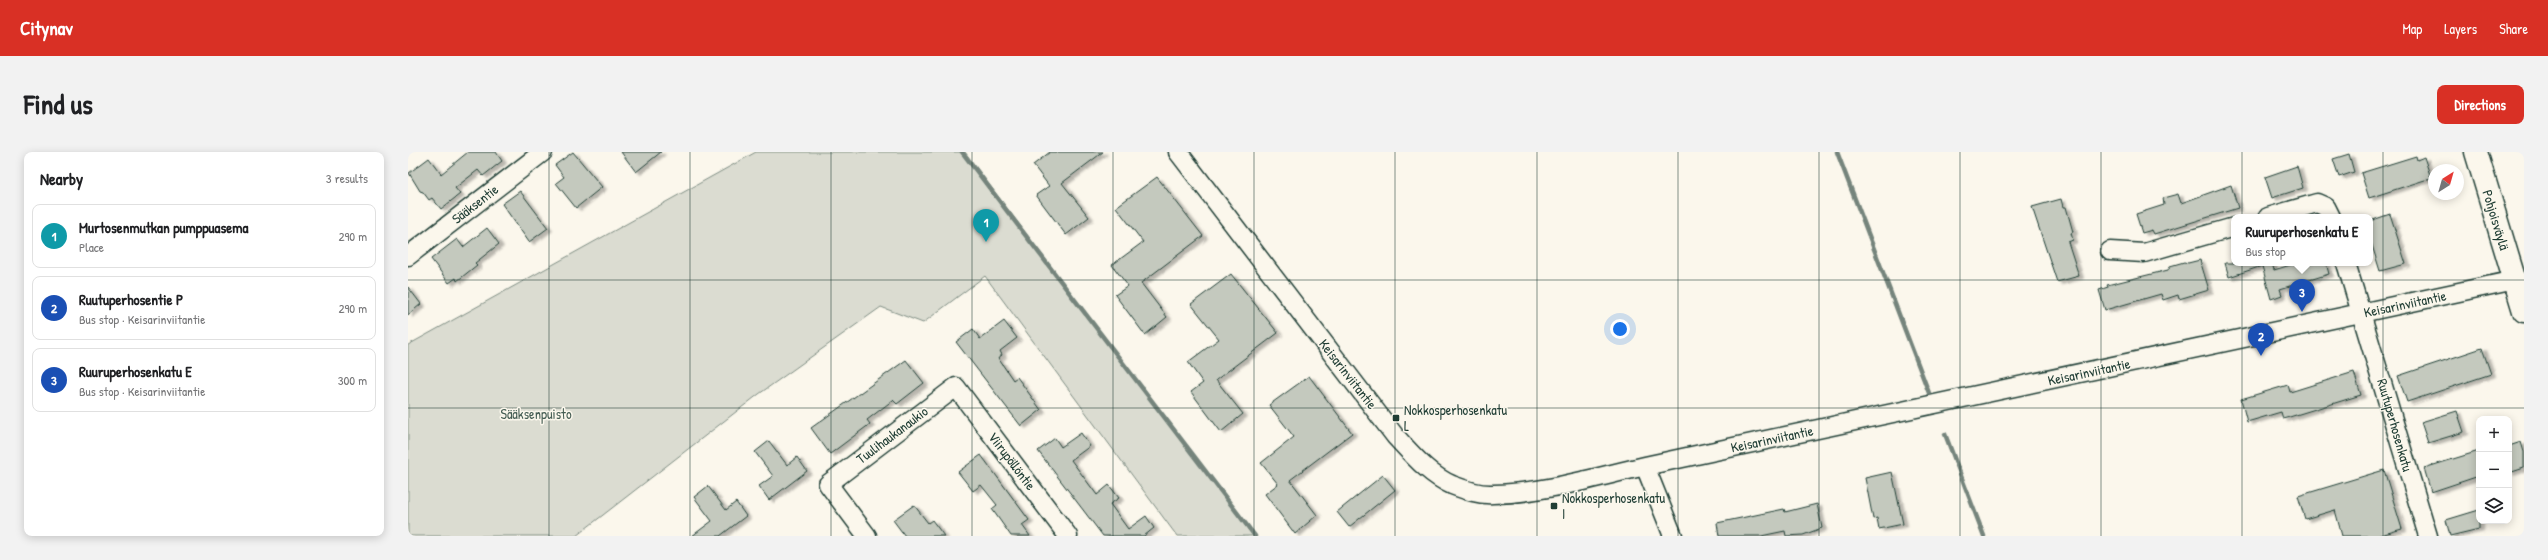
<!DOCTYPE html>
<html lang="en">
<head>
<meta charset="utf-8">
<style>
	:root { --surface:#fff; --page:#f2f2f2; --text:#202124; --muted:#757577; --line:#e0e0e0; --accent:#d93025 }
	body { margin:0; font-family:"Patrick Hand",sans-serif; background:var(--page); color:var(--text) }
	.controls { position:absolute; right:12px; bottom:12px; display:grid; overflow:hidden; border-radius:8px; box-shadow:0 2px 10px #0003 }
	.controls button { width:36px; height:36px; display:grid; place-items:center; padding:0; border:0; border-bottom:1px solid var(--line); background:var(--surface); color:var(--text); font:20px sans-serif }
	.compass { position:absolute; left:2020px; top:12px; width:36px; height:36px; border-radius:50%; background:var(--surface); box-shadow:0 2px 10px #0003; rotate:37deg }
	.you { position:absolute; left:1212px; top:177px; width:14px; height:14px; margin:-10px; border:3px solid #fff; border-radius:50%; background:#1a73e8; box-shadow:0 0 0 6px #1a73e833 }
	.badge { display:grid; place-items:center; width:26px; height:26px; border-radius:50%; background:var(--accent); color:#fff; font-size:13px; font-weight:700 }
	.pin { position:absolute; translate:-50% -33px; filter:drop-shadow(0 1px 2px #0008) }
	.pin::after { content:''; position:absolute; top:21px; width:14px; height:12px; background:inherit; clip-path:polygon(0 0,100% 0,50% 100%) }
	.popup { position:absolute; left:1823px; top:62px; width:142px; height:52px; box-sizing:border-box; display:grid; place-content:center; border-radius:8px; background:var(--surface); filter:drop-shadow(0 1px 3px #0005); font-size:13px; white-space:nowrap; color:var(--muted) }
	.popup b { font-size:15px; color:var(--text) }
	.popup::after { content:''; position:absolute; left:50%; top:100%; margin-left:-8px; border:8px solid transparent; border-top-color:var(--surface) }
	.list { margin:0; padding:0; list-style:none }
	h2 { display:flex; justify-content:space-between; align-items:center; height:52px; margin:0; padding:0 16px; font-size:17px }
	h2 small { font-size:13px; font-weight:400; color:var(--muted) }
	.list li { display:grid; grid-template-columns:26px 1fr auto; gap:12px; align-items:center; box-sizing:border-box; height:64px; margin:0 8px 8px; padding:0 8px; border:1px solid var(--line); border-radius:8px }
	.list b { display:block; font-size:15px; white-space:nowrap }
	.list p { margin:0; font-size:13px; white-space:nowrap; color:var(--muted) }
	.list em { font-size:13px; font-style:normal; color:var(--muted) }
	.icon { flex:none; width:22px; height:22px; fill:none; stroke:currentColor; stroke-width:2; stroke-linecap:round; stroke-linejoin:round }
	.map { position:relative; flex:none; width:2116px; height:384px; overflow:hidden; border-radius:8px }
	header { display:flex; align-items:center; gap:24px; box-sizing:border-box; height:56px; padding:0 20px; background:var(--accent); color:#fff }
	header strong { font-size:19px }
	nav { display:flex; gap:22px; margin-inline-start:auto; font-size:14px }
	.intro { display:flex; align-items:center; justify-content:space-between; box-sizing:border-box; height:96px; padding:0 24px }
	h1 { margin:0; font-size:28px }
	.button { padding:10px 18px; border-radius:8px; background:var(--accent); color:#fff; font-size:14px; font-weight:700 }
	main { display:flex; gap:24px; padding:0 24px }
	aside { flex:1; background:var(--surface); border-radius:8px; box-shadow:0 2px 10px #0003 }
	.map>svg:first-child { display:block }
	.green { fill:#dbdcd1; stroke:#7d8c82 }
	.lines { fill:none; stroke-linecap:round; stroke-linejoin:round }
	.stream { stroke:#74847b; stroke-width:4.5 }
	.building { fill:#c4c9be; stroke:#1f3d34; filter:url(#shadow) }
	.minor-casing { stroke:#1f3d34; stroke-width:21 }
	.major-casing { stroke:#1f3d34; stroke-width:25 }
	.minor { stroke:#fbf7ec; stroke-width:18 }
	.major { stroke:#fbf7ec; stroke-width:22 }
	.grid { fill:none; stroke:#1f3d34; stroke-width:1; stroke-opacity:0.55 }
	.poi-dot { fill:#1f3d34; stroke:#fbf7ec; stroke-width:1.5 }
	.labels { text-anchor:middle; stroke-width:3; stroke-linejoin:round; paint-order:stroke }
	.street-label { font-size:14px; fill:#1f3d34; stroke:#fbf7ec }
	.poi-label { font-size:14px; fill:#1f3d34; stroke:#fbf7ec; text-anchor:start }
	.park-label { font-size:14px; fill:#455d53; stroke:#fbf7ec }
</style>
</head>
<body>
<header>
<strong>Citynav</strong>
<nav><a>Map</a><a>Layers</a><a>Share</a></nav>
</header>
<div class="intro"><h1>Find us</h1><a class="button">Directions</a></div>
<main>
<aside>
<h2>Nearby<small>3 results</small></h2>
<ul class="list">
<li><span class="badge" style="background:#0f9aa8">1</span><div><b>Murtosenmutkan pumppuasema</b><p>Place</p></div><em>290 m</em></li>
<li><span class="badge" style="background:#1a4fb4">2</span><div><b>Ruutuperhosentie P</b><p>Bus stop · Keisarinviitantie</p></div><em>290 m</em></li>
<li><span class="badge" style="background:#1a4fb4">3</span><div><b>Ruuruperhosenkatu E</b><p>Bus stop · Keisarinviitantie</p></div><em>300 m</em></li>
</ul>
</aside>
<div class="map">
<svg width="2116" height="384" viewBox="0 0 2116 384">
	<defs>
		<filter id="shadow"><feDropShadow dx="4.5" dy="2.5" stdDeviation="1" flood-color="#0004"/></filter>
	</defs>
	<rect width="100%" height="100%" fill="#fbf7ec"/>
	<filter id="ink" filterUnits="userSpaceOnUse"><feTurbulence type="fractalNoise" baseFrequency=".025" numOctaves="2"/><feDisplacementMap in="SourceGraphic" scale="8" xChannelSelector="R" yChannelSelector="G"/><feConvolveMatrix kernelMatrix="1 2 1 2 8 2 1 2 1" color-interpolation-filters="sRGB"/></filter>
	<g filter="url(#ink)">
		<path class="green" d="M348 0H557L845 384H769L577 124 515 171 473 155 351 242 168 384H0V193Z"/>
		<g class="lines">
			<path class="stream" d="M554 0 847 384
				M1429 0 1521 241
				M1537 282 1576 384"/>
		</g>
		<path class="building" d="M60 0H88L94 9 75 24 70 18 47 36 52 42 33 57 24 46 21 48 15 40 12 39 1 21 21 6 33 22Z
			M165 0 194 35 168 56 148 31 156 25 147 13Z
			M213 0H253L228 20Z
			M642 0H695L654 31 681 65 658 83 628 43 641 34 625 13Z
			M1941 2 1946 20 1931 25 1925 7Z
			M2008 4 2009 8 2016 5 2023 26 1961 46 1953 21Z
			M1889 14 1895 36 1864 46 1857 25Z
			M749 25 795 84 733 131 759 165 737 183 707 143 720 134 704 113 735 90 708 55Z
			M1823 33 1830 56 1746 82 1744 78 1734 81 1728 62 1756 53 1755 46 1770 42 1773 51Z
			M112 39 140 76 121 90 94 52Z
			M1653 47 1655 55H1658L1665 80 1663 81 1665 88 1660 90 1671 124 1649 130 1624 55Z
			M1982 62 1998 112 1972 119 1962 87V69Z
			M79 76 91 92 67 111 69 113 49 129 48 126 41 131 23 107 49 87 55 95Z
			M1792 108 1801 138 1771 147 1770 143 1755 148 1753 142 1697 158 1691 138 1700 135 1699 133 1760 118 1762 114 1776 110 1780 111Z
			M1817 111H1864L1866 118 1889 111H1918L1921 122 1872 137 1874 143 1863 147 1854 114 1821 125Z
			M823 122 870 181 808 228 835 262 813 280 783 240 795 231 780 210 811 187 783 152Z
			M0 135 13 152 0 163Z
			M596 169 609 186 592 199 594 203 590 206 605 228 609 225 633 258 613 274 548 190 565 177 572 187Z
			M2074 196 2083 222 1999 250 1990 224Z
			M498 208 516 231 489 252 485 248 459 268 462 272 422 302 403 276Z
			M1946 220 1953 243 1875 267 1873 260 1839 270 1833 247 1880 233 1882 240Z
			M901 224 944 281 882 328 909 363 887 382 857 342 870 332 853 311 886 285 861 253Z
			M2049 259 2056 280 2020 291 2013 270Z
			M673 281 682 294 663 308 689 343 701 333 711 346 702 352 720 377 738 364 746 376 736 384H695L630 299 647 286 653 295Z
			M361 289 379 313 389 305 399 319 361 348 351 334 365 324 347 300Z
			M2113 290 2116 300V316L2101 321V294Z
			M2071 299V324L2023 340 2016 316Z
			M573 303 621 368 614 373 622 384H603L584 357 589 353 573 333 565 339 550 320Z
			M1976 318 1994 377 1969 384H1934L1927 358 1897 367 1890 344Z
			M1484 320 1495 372 1471 377 1469 366 1465 367 1457 326Z
			M975 323 987 338 941 375 929 360Z
			M300 334 318 358 328 350 338 364 312 384H284L304 369 286 345Z
			M1409 352 1414 376 1395 383 1378 384 1377 379 1353 384H1311L1309 371 1376 357 1377 360Z
			M506 353 520 371 524 368 536 384H497L485 368Z
			M2071 358V377L2042 384 2038 368Z"/>
		<g class="lines">
			<defs>
				<path id="minor" d="M770 0 987 284C1004 302 1021 323 1044 333 1057 338 1071 343 1085 342 1136 341 1188 325 1237 314L2107 128
					M1860 65 1909 51 1918 55 1923 65
					M1702 99 1736 101 1826 75
					M0 104 135 0
					M1938 111 2020 384
					M1237 314 1265 384
					M459 384 420 332 548 235 660 384"/>
				<path id="major" d="M2068 0 2116 159"/>
			</defs>
			<use href="#minor" class="minor-casing"/>
			<use href="#major" class="major-casing"/>
			<use href="#minor" class="minor"/>
			<use href="#major" class="major"/>
		</g>
	</g>
	<path class="grid" d="M141 0V384M282 0V384M423 0V384M564 0V384M705 0V384M846 0V384M987 0V384M1129 0V384M1270 0V384M1411 0V384M1552 0V384M1693 0V384M1834 0V384M1975 0V384M0 128H2116M0 256H2116"/>
	<g class="poi-dot">
		<rect x="984" y="262" width="8" height="8" rx="2"/>
		<rect x="1142" y="350" width="8" height="8" rx="2"/>
	</g>
	<g class="labels">
		<g class="street-label">
			<text transform="translate(67 52) rotate(-38)" y="5">Sääksentie</text>
			<text transform="translate(2088 68) rotate(73)" y="5">Pohjoisväylä</text>
			<text transform="translate(1997 152) rotate(-12)" y="5">Keisarinviitantie</text>
			<text transform="translate(1681 220) rotate(-12)" y="5">Keisarinviitantie</text>
			<text transform="translate(940 222) rotate(52)" y="5">Keisarinviitantie</text>
			<text transform="translate(1987 273) rotate(74)" y="5">Ruutuperhosenkatu</text>
			<text transform="translate(484 283) rotate(-37)" y="5">Tuulihaukanaukio</text>
			<text transform="translate(1364 287) rotate(-12)" y="5">Keisarinviitantie</text>
			<text transform="translate(604 309) rotate(53)" y="5">Viirupöllöntie</text>
		</g>
		<g class="poi-label">
			<text x="996" y="263">Nokkosperhosenkatu<tspan x="996" dy="16">L</tspan></text>
			<text x="1154" y="351">Nokkosperhosenkatu<tspan x="1154" dy="16">I</tspan></text>
		</g>
		<g class="park-label">
			<text x="128" y="267">Sääksenpuisto</text>
		</g>
	</g>
</svg>
<div class="controls">
<button>+</button>
<button>−</button>
<button><svg class="icon" aria-label="layers" viewBox="0 0 24 24"><path d="M12 4l9 5-9 5-9-5zM3 14l9 5 9-5"/></svg></button>
</div>
<svg class="compass" viewBox="-18 -18 36 36"><path d="M0-13l5 13h-10z" fill="#e53935"/><path d="M0 13l5-13h-10z" fill="#757577"/></svg>
<div class="you"></div>
<div class="pin badge" style="left:578px;top:90px;background:#0f9aa8">1</div>
<div class="pin badge" style="left:1853px;top:204px;background:#1a4fb4">2</div>
<div class="pin badge" style="left:1894px;top:160px;background:#1a4fb4">3</div>
<div class="popup"><b>Ruuruperhosenkatu E</b>Bus stop</div>
</div>
</main>
</body>
</html>
